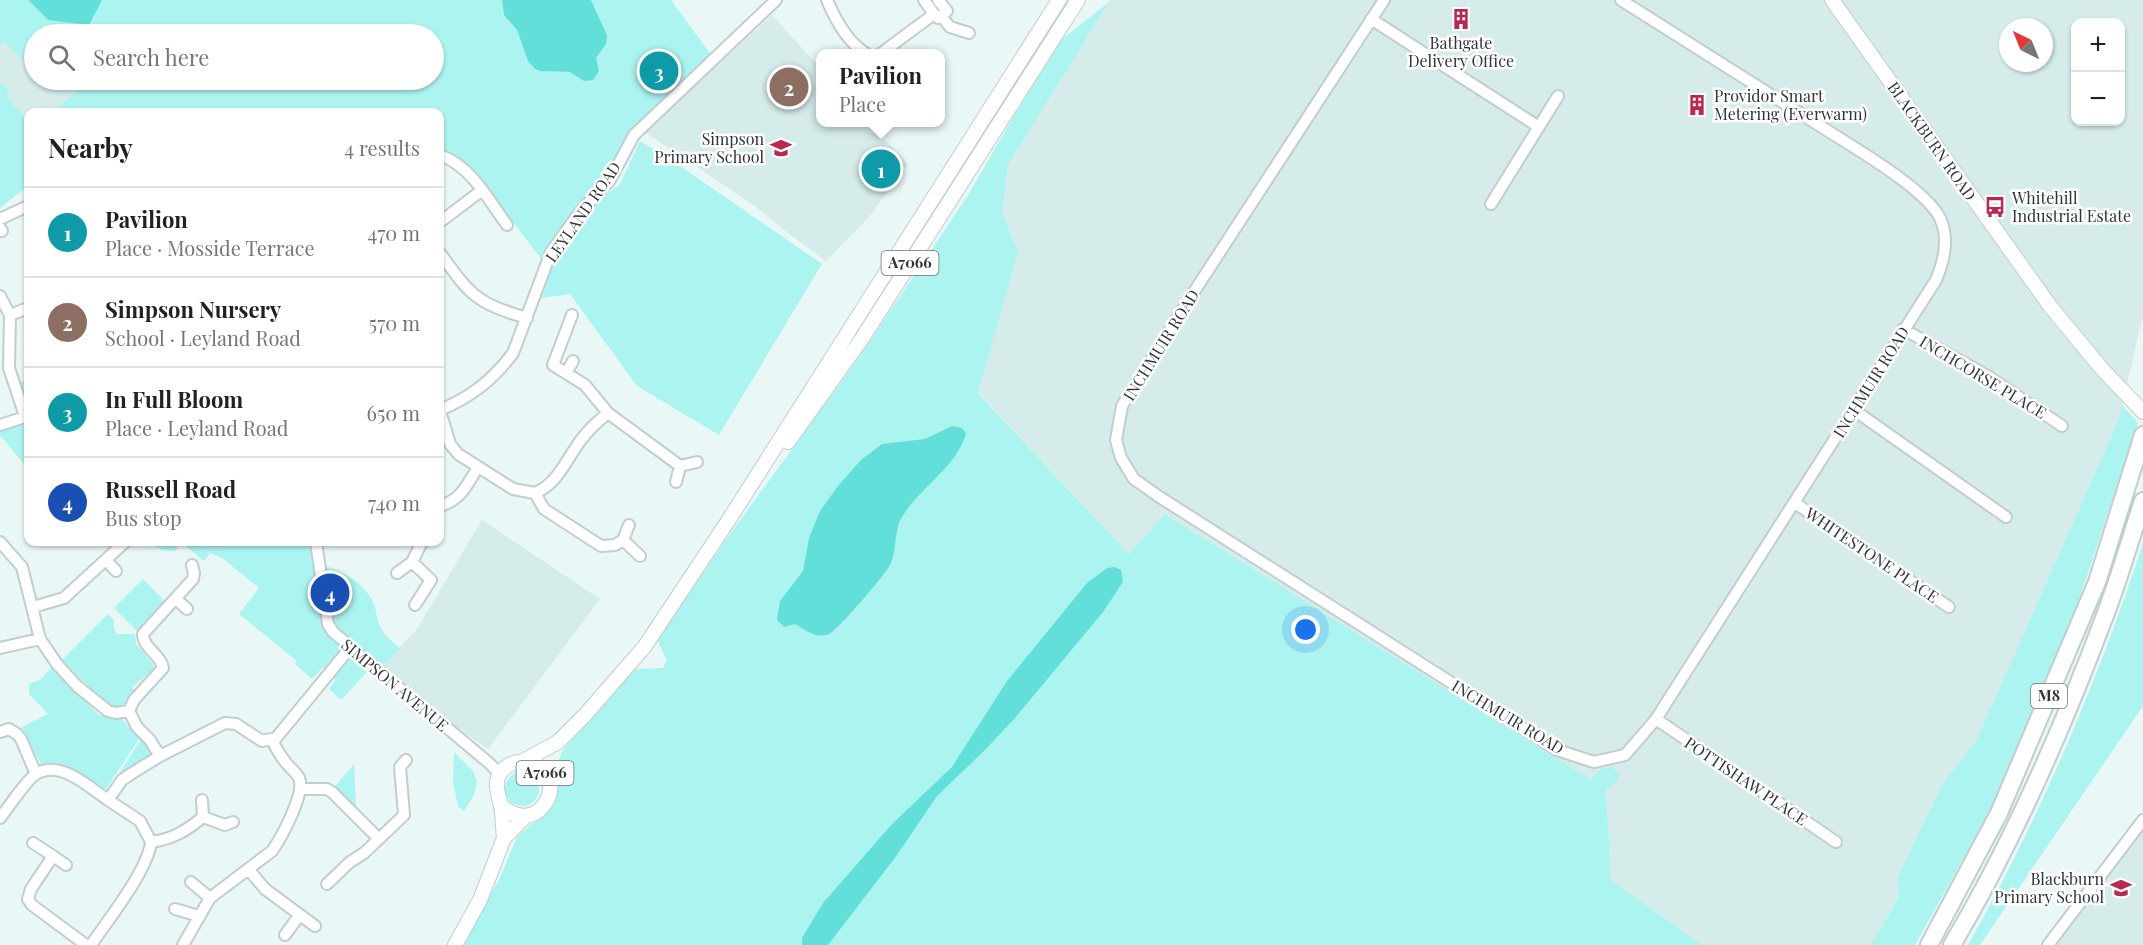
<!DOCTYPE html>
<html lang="en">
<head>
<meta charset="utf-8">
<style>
	:root { --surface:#fff; --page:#f2f2f2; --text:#202124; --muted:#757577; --line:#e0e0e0; --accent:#111827 }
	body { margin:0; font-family:"Playfair Display",serif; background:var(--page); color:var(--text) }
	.controls { position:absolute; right:18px; top:18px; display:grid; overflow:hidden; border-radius:12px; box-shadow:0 2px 4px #0004 }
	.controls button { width:54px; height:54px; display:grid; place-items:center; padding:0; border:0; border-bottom:2px solid var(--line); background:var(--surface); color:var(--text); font:30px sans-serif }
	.compass { position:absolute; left:1999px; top:18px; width:54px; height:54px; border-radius:50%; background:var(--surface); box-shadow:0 2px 4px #0004; rotate:317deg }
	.you { position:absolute; left:1306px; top:630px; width:21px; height:21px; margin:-15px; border:4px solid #fff; border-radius:50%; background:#1a73e8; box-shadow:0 0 0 9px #1a73e833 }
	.badge { display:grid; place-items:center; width:39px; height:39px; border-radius:50%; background:var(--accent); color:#fff; font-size:20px; font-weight:700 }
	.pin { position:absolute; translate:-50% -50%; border:3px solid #fff; box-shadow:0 2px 6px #0006 }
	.popup { position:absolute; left:816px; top:49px; width:129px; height:78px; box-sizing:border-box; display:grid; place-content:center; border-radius:12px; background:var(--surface); filter:drop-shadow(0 2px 4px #0005); font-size:20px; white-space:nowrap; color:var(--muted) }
	.popup b { font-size:22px; color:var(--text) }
	.popup::after { content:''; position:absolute; left:50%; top:100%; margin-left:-12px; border:12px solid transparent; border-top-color:var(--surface) }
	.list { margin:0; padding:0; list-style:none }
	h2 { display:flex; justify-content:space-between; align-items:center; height:78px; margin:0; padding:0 24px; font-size:26px }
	h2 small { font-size:20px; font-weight:400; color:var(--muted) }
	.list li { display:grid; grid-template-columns:39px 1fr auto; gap:18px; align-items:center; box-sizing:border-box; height:90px; padding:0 24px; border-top:2px solid var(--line) }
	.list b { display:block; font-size:22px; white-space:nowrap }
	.list p { margin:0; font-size:20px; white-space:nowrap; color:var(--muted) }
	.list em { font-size:20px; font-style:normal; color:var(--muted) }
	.icon { flex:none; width:33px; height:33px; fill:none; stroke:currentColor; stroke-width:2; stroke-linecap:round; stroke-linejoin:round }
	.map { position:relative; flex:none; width:2143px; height:945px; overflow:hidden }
	.search { position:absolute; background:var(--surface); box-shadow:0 2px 4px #0004; left:24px; top:24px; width:420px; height:66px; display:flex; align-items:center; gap:15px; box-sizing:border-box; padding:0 21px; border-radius:33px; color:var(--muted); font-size:22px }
	.panel { position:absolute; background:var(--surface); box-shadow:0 2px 4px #0004; left:24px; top:108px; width:420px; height:438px; border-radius:12px }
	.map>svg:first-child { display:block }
	.built { fill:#d5eceb; fill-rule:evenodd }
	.green { fill:#acf4f0 }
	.water { fill:#62dfd9 }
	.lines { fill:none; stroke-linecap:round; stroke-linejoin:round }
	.minor-casing { stroke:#c1cecd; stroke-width:14 }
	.major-casing { stroke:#c1cecd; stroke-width:16 }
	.highway-casing { stroke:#c1cecd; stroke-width:20 }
	.minor { stroke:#fff; stroke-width:10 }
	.major { stroke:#fff; stroke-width:14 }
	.highway { stroke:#fff; stroke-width:16 }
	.labels { text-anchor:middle; stroke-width:5; stroke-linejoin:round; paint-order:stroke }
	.shield { fill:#fff; stroke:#6d7171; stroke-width:1.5 }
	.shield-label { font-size:15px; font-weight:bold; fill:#2f3434 }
	.poi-label { font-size:16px; fill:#2f3434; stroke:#fff; text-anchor:start }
	.street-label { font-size:16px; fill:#2f3434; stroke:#fff }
</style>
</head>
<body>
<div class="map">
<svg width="2143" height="945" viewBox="0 0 2143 945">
	<rect width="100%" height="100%" fill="#e9f7f6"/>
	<path class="built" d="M1110 0H2143V315L2119 419 1976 741 1943 783 1897 878 1899 895 1871 945H1702L1611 880 1606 790 1165 514 1129 554 978 392 1018 252 1002 212 1008 165ZM2076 22H2120V122H2076ZM2008 27H2044V63H2008Z
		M772 15 821 69V122L869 123 908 164 869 217 826 261 784 230 755 206 645 132Z
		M4 41 34 69V80H54L76 91 54 112H28V121L6 96 10 92 0 81V44Z
		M482 520 600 599 488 749 377 671 417 629Z
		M2143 830V945H2055Z"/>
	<path class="green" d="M0 0H28L48 20 52 21 33 0H502L504 15 517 30 528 61 541 71 571 72 596 58 607 35 591 0H671L714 59 643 126 616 172 545 264 513 222 507 225 465 168 440 155V112H54L76 91 54 80H434V34H34V69L4 42 0 44Z
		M1109 2 1008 165 1002 212 1018 252 978 393 1129 554 1165 514 1591 780 1601 769 1612 767 1618 773V780L1606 790 1611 880 1702 945H460L499 880 517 837 554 805 558 788 556 766 563 750 635 669 663 668 667 660 657 640 730 534 853 366 967 197 1056 44Z
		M0 81 10 92 6 96 28 121V186L0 208Z
		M640 141 680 166 822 264 719 435 637 386 570 294 542 298 548 275 557 257 577 234 597 202 620 184Z
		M28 378V469L0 435V425L25 416 16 386Z
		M2122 405 2138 423 2085 582 2048 685 1994 804 1915 945H1871L1899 896 1897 878 1943 783 1976 741 2119 419Z
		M147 542H316L319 565C340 569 362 581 372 600 377 609 376 620 381 628 385 635 393 643 400 648L377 671 350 649 331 670 323 667 312 679 295 664 297 661 239 614 259 588 222 558 210 553 204 561 182 543 174 551 163 550Z
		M2143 543V706L1980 945H1968C2040 817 2098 682 2143 543Z
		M143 579 165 602 137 631 114 608Z
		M108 614 114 620V629L117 634H135L136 644 153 664 154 669 132 687 134 691 126 699 125 704 112 707 95 691H93L62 660Z
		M352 658 367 672 341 700 329 689 335 681 334 677Z
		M51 668 99 715 122 719 139 739 106 789 61 764H41L22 727 48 714 29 694V684L40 680Z
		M144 734 160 756 119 784 117 777Z
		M454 752 473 771 477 781 474 795 464 811 458 806 453 782Z
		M354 764 356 805 354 813 331 791Z
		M505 789a17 17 0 1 1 34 0a17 17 0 1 1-34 0Z"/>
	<path class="water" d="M28 0H102L89 25 48 20Z
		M502 0H591L607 35 606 44 596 58 599 71 593 80 584 81 570 72 541 71 535 69 528 61 517 30 504 15Z
		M952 426 962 428 966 434C955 469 920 487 902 517 894 529 897 552 890 565 884 576 838 630 829 634 816 639 805 630 795 624L784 627 777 620 780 601 803 571 809 538 820 511 838 486 861 460 882 444 925 439Z
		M1114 567 1121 570 1123 582 1103 612 1015 718 986 749 937 796 897 855 828 945H802V938L823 903 892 824 952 767 1007 681 1087 583 1107 568Z"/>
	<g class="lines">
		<defs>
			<path id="minor" d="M827 0C835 19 848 43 867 54
				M938 0 947 11 938 18
				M1384 0 1188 301 1122 406 1116 440 1121 458 1134 479 1158 496 1557 750 1594 762 1625 755 1656 719 1936 280C1944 261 1949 237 1940 218 1923 185 1839 139 1806 117 1744 78 1682 39 1621 0
				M942 17 950 27 969 33
				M1371 19 1539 127
				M880 54 934 14 924 0
				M442 156C472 167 489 201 507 225
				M1491 204 1558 96
				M0 219 28 206
				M440 222 481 191
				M0 228 2 231
				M440 253C471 296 476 303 527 318
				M0 296 10 315 9 368 25 416
				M10 315 28 308
				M572 315 553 365 585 385 608 413 680 466
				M1903 329 1986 375 2062 426
				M566 373 573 361
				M440 410C471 397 493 380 513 353L551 252 580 212 610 180 634 135 776 0
				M1854 410 2006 517
				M440 411 450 444 458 454 513 489 535 493 544 509 601 546 615 545 623 540 629 525
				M0 425 28 416
				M676 482 680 466 697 462
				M535 493C558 484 567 458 581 440 589 429 598 421 608 413
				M1795 503 1949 607
				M440 506C461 500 467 485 478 467
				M623 540 640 556
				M0 542 22 567 40 639 57 664 77 686 108 711 116 713 129 711
				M316 542 328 624 333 632 489 763 500 774
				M106 560 116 571
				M412 562 431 580 415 605
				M397 573 412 562 422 542
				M176 599 187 609
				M33 607 64 598 125 542
				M0 648 40 639
				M1656 719 1836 842
				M0 732 9 729 17 734 21 739 36 774
				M160 756 150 740 137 727 129 711 134 700 163 668C161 655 143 648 143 634L193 579 194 573 192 565
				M301 789H327L333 793 378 838
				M108 800 140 821 151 842
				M203 817 225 825 233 822
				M0 818C9 807 26 780 36 774 60 759 89 787 108 800L122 780 134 772 160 756 225 723 236 724 262 741 276 738 350 648
				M151 842C173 839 186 831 203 817L202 800
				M33 843 53 856 31 889 28 899 32 905 86 945
				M53 856 66 865
				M248 869 265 889 315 926
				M191 882 210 898
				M327 884 350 862 364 853 404 815 400 767 406 760
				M175 909 199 916
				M285 935 299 916
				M91 945C108 920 148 870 151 842
				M183 945 210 898 272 851C281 838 306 793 299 778 296 772 291 769 287 764 281 757 276 748 272 740
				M2048 945 2143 820"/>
			<path id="major" d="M1832 0 2050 306 2102 369 2143 412
				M788 442 863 337 1078 0
				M523 761 558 742 585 715 645 646 730 518 1059 0
				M501 805C539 841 572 776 532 763 524 760 516 762 509 765 491 776 497 790 501 806 503 816 503 828 504 838
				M455 945 480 900 504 838 526 816"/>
			<path id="highway" d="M1929 945 1999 813 2097 582 2143 435
				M1952 945C2013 842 2062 730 2104 618 2119 580 2130 540 2143 501"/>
		</defs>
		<use href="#minor" class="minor-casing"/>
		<use href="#major" class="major-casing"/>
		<use href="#highway" class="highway-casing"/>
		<use href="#minor" class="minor"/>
		<use href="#major" class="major"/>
		<use href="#highway" class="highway"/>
	</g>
	<defs>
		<symbol id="building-bare" viewBox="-9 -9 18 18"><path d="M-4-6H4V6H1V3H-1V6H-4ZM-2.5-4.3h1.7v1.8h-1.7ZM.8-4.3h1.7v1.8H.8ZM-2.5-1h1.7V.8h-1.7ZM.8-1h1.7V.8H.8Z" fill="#b9284e" stroke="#fff" stroke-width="2.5" paint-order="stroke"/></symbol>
		<symbol id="school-bare" viewBox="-9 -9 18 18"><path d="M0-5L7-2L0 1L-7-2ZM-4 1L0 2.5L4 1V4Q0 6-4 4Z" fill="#b9284e" stroke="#fff" stroke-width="2.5" paint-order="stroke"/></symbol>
		<symbol id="bus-bare" viewBox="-9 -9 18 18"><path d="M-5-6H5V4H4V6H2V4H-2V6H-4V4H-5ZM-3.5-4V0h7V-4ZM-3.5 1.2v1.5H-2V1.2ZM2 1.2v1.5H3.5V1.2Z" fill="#b9284e" stroke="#fff" stroke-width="2.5" paint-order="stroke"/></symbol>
	</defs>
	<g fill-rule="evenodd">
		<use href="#building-bare" x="1446" y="4" width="30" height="30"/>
		<use href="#building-bare" x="1682" y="90" width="30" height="30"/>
		<use href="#school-bare" x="766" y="133" width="30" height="30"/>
		<use href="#bus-bare" x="1980" y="192" width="30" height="30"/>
		<use href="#school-bare" x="2106" y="873" width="30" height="30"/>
	</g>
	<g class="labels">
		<g class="shield">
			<rect x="881.5" y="251" width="57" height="24" rx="4.5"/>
			<rect x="2031" y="684" width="36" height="24" rx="4.5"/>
			<rect x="516.5" y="761" width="57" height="24" rx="4.5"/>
		</g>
		<g class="shield-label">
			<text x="910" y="268">A7066</text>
			<text x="2049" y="701">M8</text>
			<text x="545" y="778">A7066</text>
		</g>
		<g class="poi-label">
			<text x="1461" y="49" text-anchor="middle">Bathgate<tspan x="1461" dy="18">Delivery Office</tspan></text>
			<text x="1714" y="102">Providor Smart<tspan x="1714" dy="18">Metering (Everwarm)</tspan></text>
			<text x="764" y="145" text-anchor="end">Simpson<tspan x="764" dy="18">Primary School</tspan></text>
			<text x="2012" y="204">Whitehill<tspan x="2012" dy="18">Industrial Estate</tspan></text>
			<text x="2104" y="885" text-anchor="end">Blackburn<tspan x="2104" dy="18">Primary School</tspan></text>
		</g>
		<g class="street-label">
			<text transform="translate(1932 141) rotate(55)" y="6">BLACKBURN ROAD</text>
			<text transform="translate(583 212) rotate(-55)" y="6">LEYLAND ROAD</text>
			<text transform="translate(1161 345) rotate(-58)" y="6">INCHMUIR ROAD</text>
			<text transform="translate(1983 377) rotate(31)" y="6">INCHCORSE PLACE</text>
			<text transform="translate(1871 382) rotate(-58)" y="6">INCHMUIR ROAD</text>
			<text transform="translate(1872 555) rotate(34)" y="6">WHITESTONE PLACE</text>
			<text transform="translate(395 685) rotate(40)" y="6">SIMPSON AVENUE</text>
			<text transform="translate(1508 717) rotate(31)" y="6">INCHMUIR ROAD</text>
			<text transform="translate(1746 781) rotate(34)" y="6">POTTISHAW PLACE</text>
		</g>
	</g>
</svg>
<div class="controls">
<button>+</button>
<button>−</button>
</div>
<svg class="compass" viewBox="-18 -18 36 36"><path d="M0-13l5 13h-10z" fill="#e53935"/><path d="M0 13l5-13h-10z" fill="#757577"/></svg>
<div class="you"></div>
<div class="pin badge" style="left:881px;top:169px;background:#0f9aa8">1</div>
<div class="popup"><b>Pavilion</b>Place</div>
<div class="pin badge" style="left:789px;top:87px;background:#8d6e63">2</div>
<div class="pin badge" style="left:659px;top:71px;background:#0f9aa8">3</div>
<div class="pin badge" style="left:330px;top:593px;background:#1a4fb4">4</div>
<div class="search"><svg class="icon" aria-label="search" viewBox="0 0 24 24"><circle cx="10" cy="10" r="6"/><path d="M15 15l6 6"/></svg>Search here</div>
<section class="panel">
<h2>Nearby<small>4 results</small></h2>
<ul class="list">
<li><span class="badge" style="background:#0f9aa8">1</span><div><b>Pavilion</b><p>Place · Mosside Terrace</p></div><em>470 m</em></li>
<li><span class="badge" style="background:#8d6e63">2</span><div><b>Simpson Nursery</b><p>School · Leyland Road</p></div><em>570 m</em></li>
<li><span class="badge" style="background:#0f9aa8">3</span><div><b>In Full Bloom</b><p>Place · Leyland Road</p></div><em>650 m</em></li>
<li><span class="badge" style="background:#1a4fb4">4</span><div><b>Russell Road</b><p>Bus stop</p></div><em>740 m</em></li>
</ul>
</section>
</div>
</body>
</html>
